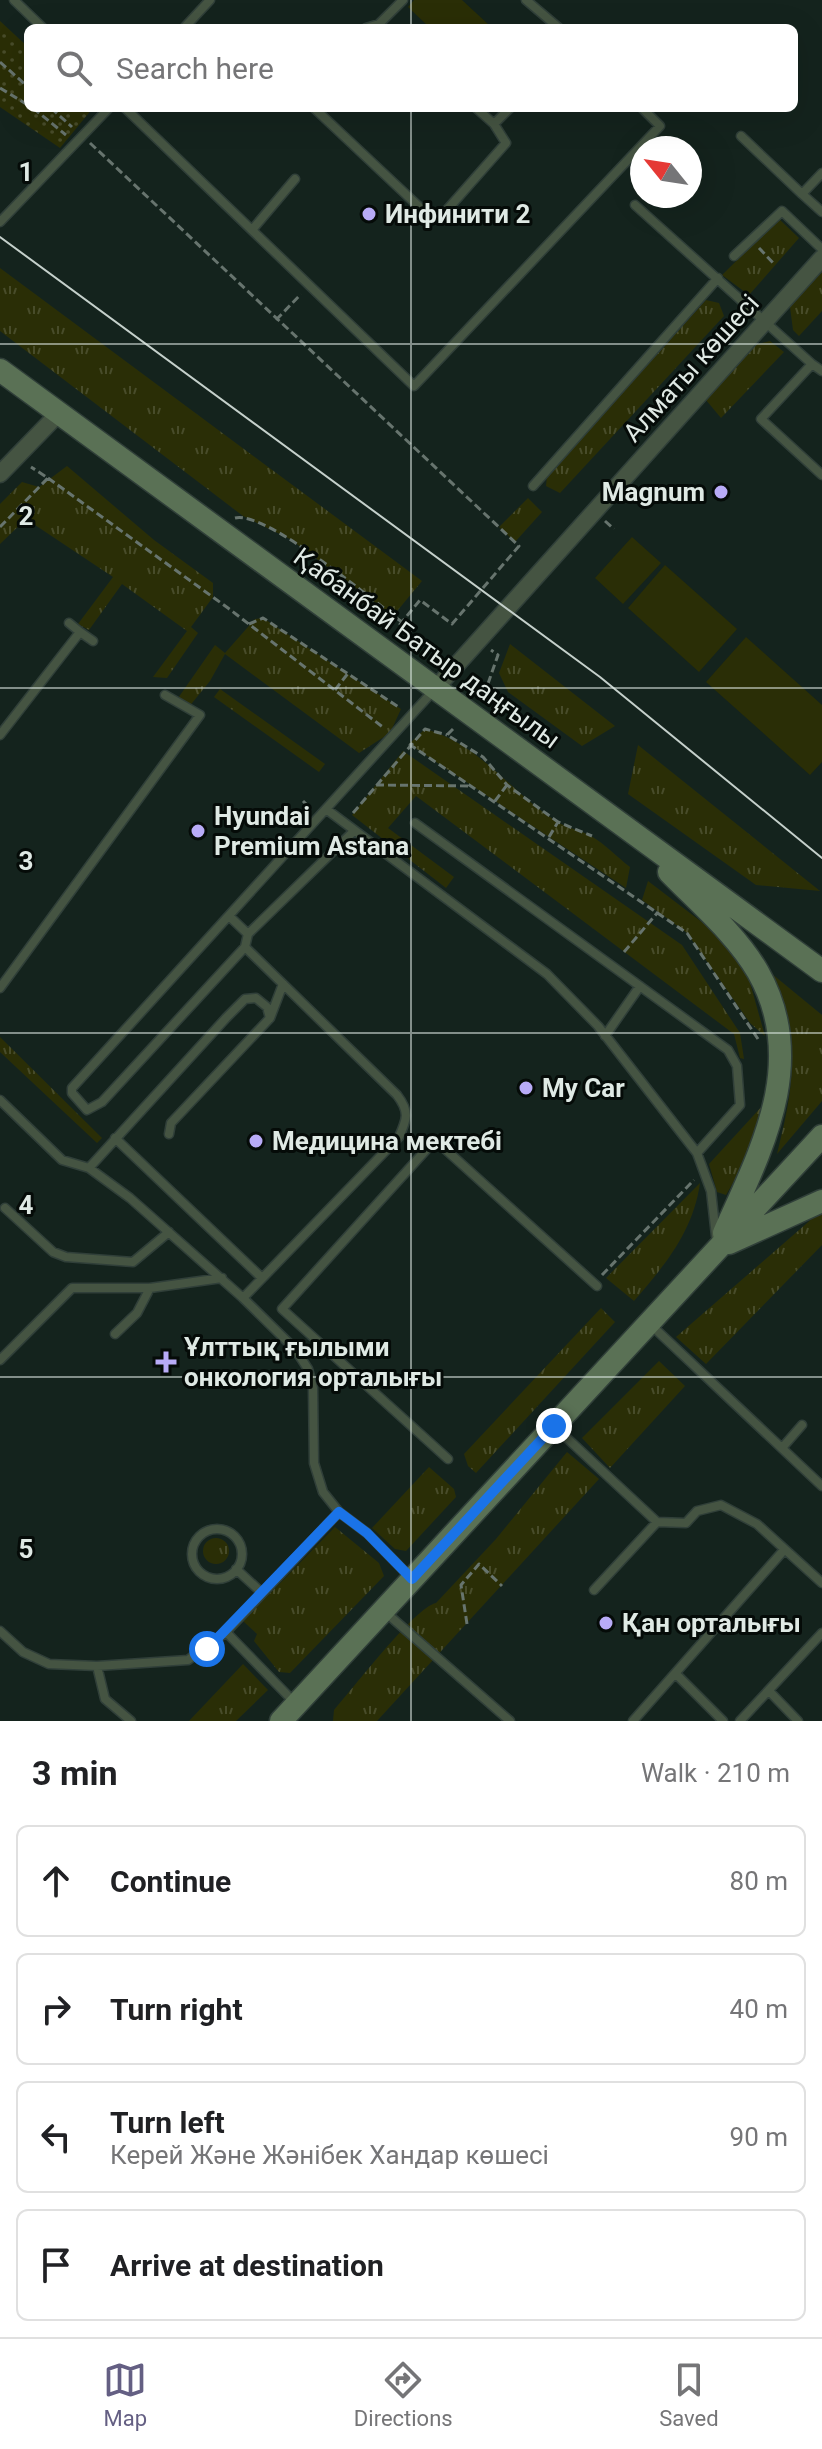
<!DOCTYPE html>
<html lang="en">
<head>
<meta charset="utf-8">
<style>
	:root { --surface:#fff; --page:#f6f6f6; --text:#202124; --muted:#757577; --line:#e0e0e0; --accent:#645f83 }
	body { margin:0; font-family:Roboto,sans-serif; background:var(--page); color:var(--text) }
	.compass { position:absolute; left:630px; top:136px; width:72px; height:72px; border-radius:50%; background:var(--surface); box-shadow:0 8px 32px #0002; rotate:300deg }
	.stop { position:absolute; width:24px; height:24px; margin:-18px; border:6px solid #1a73e8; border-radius:50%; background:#fff }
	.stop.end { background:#1a73e8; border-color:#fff; box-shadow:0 2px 8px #0008 }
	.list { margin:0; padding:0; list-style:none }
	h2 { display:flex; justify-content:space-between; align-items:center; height:104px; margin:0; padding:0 32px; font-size:34px }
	h2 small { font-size:26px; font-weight:400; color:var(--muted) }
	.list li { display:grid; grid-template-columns:52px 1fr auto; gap:24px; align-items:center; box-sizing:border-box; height:112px; margin:0 16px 16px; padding:0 16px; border:2px solid var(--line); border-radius:12px }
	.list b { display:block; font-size:30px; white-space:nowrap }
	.list p { margin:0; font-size:26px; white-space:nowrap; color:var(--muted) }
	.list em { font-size:26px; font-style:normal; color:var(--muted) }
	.icon { flex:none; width:44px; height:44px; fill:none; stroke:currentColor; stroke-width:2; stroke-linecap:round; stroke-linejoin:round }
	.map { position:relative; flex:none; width:822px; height:1721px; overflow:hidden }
	.search { position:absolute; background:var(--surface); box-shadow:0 8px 32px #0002; left:24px; right:24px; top:24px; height:88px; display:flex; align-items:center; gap:20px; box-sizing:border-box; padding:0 28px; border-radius:12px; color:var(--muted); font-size:30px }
	.sheet { height:616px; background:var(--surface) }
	nav { display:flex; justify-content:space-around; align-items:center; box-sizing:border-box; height:112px; border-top:2px solid var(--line); background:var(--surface); font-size:22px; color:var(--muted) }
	nav a { display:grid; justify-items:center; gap:4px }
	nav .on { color:var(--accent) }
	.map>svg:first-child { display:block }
	.grass { fill:url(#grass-tufts) }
	.park { fill:url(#park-dots) }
	.pitch { fill:#2a2e06 }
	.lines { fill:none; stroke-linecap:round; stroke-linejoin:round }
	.lane-casing { stroke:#303f39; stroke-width:11 }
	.street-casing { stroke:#303f39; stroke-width:19 }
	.secondary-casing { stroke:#303f39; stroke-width:25 }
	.path { stroke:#67746e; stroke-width:3; stroke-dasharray:8 4; stroke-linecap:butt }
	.lane { stroke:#455442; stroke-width:8 }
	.street { stroke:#455442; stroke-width:16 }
	.secondary { stroke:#5a7155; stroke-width:22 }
	.tram { stroke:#c5d0cb; stroke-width:2 }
	.route { stroke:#1a73e8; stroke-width:10 }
	.grid { fill:none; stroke:#dfe9e4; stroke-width:2; stroke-opacity:0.55 }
	.poi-dot { fill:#b8abf7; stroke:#050b08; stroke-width:3 }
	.labels { text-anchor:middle; stroke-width:6; stroke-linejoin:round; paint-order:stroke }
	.poi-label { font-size:26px; font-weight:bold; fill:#dfe9e4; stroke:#050b08; text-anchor:start }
	.street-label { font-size:26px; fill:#dfe9e4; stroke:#050b08 }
	.grid-label { font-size:26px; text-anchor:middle; font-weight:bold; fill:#dfe9e4; stroke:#050b08; stroke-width:6; stroke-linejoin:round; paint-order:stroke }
</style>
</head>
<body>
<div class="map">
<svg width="822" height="1721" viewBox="0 0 822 1721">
	<defs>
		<pattern id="grass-tufts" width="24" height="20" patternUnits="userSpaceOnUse" patternTransform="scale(2)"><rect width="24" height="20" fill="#2a2e06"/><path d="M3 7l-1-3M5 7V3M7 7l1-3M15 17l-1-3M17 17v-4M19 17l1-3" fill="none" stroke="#484c2a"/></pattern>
		<pattern id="park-dots" width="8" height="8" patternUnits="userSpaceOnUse" patternTransform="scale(2)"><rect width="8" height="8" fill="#2a2e06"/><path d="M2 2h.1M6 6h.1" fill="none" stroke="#484c2a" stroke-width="1.8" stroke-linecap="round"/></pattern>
	</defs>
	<rect width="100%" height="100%" fill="#14231d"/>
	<path class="grass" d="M779 219 799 238 749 295 722 275Z
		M0 268 422 581 393 616 290 539 243 516 0 331Z
		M822 272V311L799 336 793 330 790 307Z
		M706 300 719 303 724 316 560 493 546 486 547 476Z
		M770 341 784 352 721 418 706 400 754 345Z
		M67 466 154 540 213 583V597L191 627 198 633 167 678 153 677 187 631 122 584 89 630 78 624 113 577 26 519 0 544V504L22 482 39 487Z
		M528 498 542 512 515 542 499 527Z
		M263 618 401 709 390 733 359 753 225 654 210 681 188 708 176 701 215 645 225 653 255 619Z
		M510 644 615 726 582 746 508 692 499 673Z
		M220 689 325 764 319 772 214 697Z
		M425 729C480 744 509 791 556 821 567 828 580 830 591 836 605 844 617 857 630 867L626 888 409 744Z
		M638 745 820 891 756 885 628 794Z
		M403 751 682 945 740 1033 744 1059 740 1058 734 1034 416 796 388 828 454 877 446 888 352 815Z
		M648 881 703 923 745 965 765 1036 750 1023 687 933 642 900Z
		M766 969 822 1015V1101L777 1154C786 1116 797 1074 789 1035 785 1013 773 990 766 969Z
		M0 1037 102 1138 97 1143 0 1052Z
		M764 1104 750 1153 726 1195 717 1192 709 1164Z
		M700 1183C693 1232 665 1265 634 1301L606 1278Z
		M822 1210V1245L706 1364 676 1337Z
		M601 1308 615 1322 476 1473 468 1466 464 1454Z
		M659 1361 685 1386 610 1468 582 1438Z
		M567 1452 599 1479 377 1721H333L334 1710C352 1690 415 1607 436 1603L496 1539Z
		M429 1467 454 1489 456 1497 406 1551 395 1549 372 1528Z
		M335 1527 379 1563 384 1576 290 1673 279 1672 254 1641 257 1634 243 1621Z
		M203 1551a13 13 0 1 1 26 0a13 13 0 1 1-26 0Z
		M243 1664 268 1690 236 1721H189Z"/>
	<path class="park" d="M0 21 28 47V108H93L60 148 0 107Z"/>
	<path class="pitch" d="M414 0H462L489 25 430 28 408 7Z
		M632 537 661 563 623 604 595 578Z
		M665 565 737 629 699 672 628 608Z
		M746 637 822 705V762L810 775 706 682Z"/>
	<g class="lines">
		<defs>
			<path id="lane" d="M14 0 43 28
				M526 0 559 28
				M184 28 210 0
				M366 28 379 24 403 0
				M125 108 414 386 660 126 642 108
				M314 108 430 217 446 211 506 143 494 124 510 108
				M476 108 494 124
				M741 136 802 194
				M822 173 802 194 822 212
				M635 205 812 364 761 419 822 475
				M0 222 109 108
				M252 230 295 179
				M734 256 782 211 822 249
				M812 364 822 371
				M533 486 718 278
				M69 623 80 632
				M0 735 80 632 93 641
				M326 809 547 974 598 1026 697 1153 711 1191 716 1236
				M415 823 728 1050 737 1066 740 1105 697 1153
				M229 916 248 934 245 947 102 1102 87 1110 72 1093V1088L435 689
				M248 934 354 831
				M0 988 200 715 165 695
				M270 1018 283 984
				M605 1036 640 986
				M0 1100 62 1160 89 1168 130 1198 243 1298 295 1349 308 1369 313 1388 314 1463 323 1492 339 1512 367 1533 412 1579
				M115 1138 262 1278
				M89 1168 226 1018 245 999 256 998 267 1007 270 1018 171 1123 169 1134
				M5 1208 53 1252 66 1257 133 1262 169 1232
				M243 1298 399 1137C407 1119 410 1112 397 1095L245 947
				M650 1324 822 1486
				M115 1334 137 1313 150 1288
				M0 1360 72 1288H150L222 1278
				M555 1427 657 1522
				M782 1448 802 1425
				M448 1459 282 1309 435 1140 597 1286
				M192 1554a25 25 0 1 1 50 0a25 25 0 1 1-50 0Z
				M236 1569 261 1592
				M594 1590 657 1522 686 1523 697 1511 721 1505 757 1524 822 1583
				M384 1611 510 1721
				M0 1631 23 1652 49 1664 97 1666 188 1660 226 1632 296 1704
				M226 1632 339 1512
				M97 1666 105 1699 131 1721
				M677 1675 723 1721
				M770 1692 798 1721
				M633 1721 784 1550
				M740 1721 822 1633"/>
			<path id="street" d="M0 474 59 413
				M435 689 822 258"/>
			<path id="secondary" d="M0 370 822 971
				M669 872C699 903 736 934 758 972 809 1062 761 1150 724 1233
				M729 1243 822 1201
				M281 1721 822 1136"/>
		</defs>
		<use href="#lane" class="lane-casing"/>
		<use href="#street" class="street-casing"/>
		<use href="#secondary" class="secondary-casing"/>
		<path class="path" d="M0 62 28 87
			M0 88 28 105
			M33 108 66 135
			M51 108 72 127
			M90 143 519 546 452 624 420 600 397 628
			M759 248 775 265
			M276 320 301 294
			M48 478 228 608 384 728
			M235 518C266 510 373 601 402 622
			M605 521 614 529
			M0 527 48 478 31 467
			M249 624 263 618 400 708
			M335 690 349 672
			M484 695 498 655 491 650
			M453 729 447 735 483 757 507 785 558 822
			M409 744 687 933 758 1039
			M376 785 472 786
			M303 801 309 807
			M495 801 507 785
			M353 813 425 729 447 735
			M549 837 558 822 592 836
			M624 952 658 912
			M602 1275 694 1180
			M467 1624 461 1585 479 1564 502 1586"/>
		<use href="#lane" class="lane"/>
		<use href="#street" class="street"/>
		<use href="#secondary" class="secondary"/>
		<path class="tram" d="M0 237 600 677 822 858"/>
	</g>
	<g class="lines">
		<path class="route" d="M207 1649 339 1512 367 1533 412 1579 554 1426"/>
	</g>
	<path class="grid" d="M411 0V28M411 108V1721M0 344H822M0 688H822M0 1033H822M0 1377H822"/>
	<g class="poi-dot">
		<circle cx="369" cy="214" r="8"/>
		<circle cx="721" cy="492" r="8"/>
		<circle cx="198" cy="831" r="8"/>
		<circle cx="526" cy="1088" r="8"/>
		<circle cx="256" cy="1141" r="8"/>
		<path d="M162 1350h8v8h8v8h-8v8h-8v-8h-8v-8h8z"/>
		<circle cx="606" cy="1623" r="8"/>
	</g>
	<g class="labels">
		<g class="poi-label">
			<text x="385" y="223">Инфинити 2</text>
			<text x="705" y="501" text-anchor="end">Magnum</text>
			<text x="214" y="825">Hyundai<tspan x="214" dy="30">Premium Astana</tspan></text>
			<text x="542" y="1097">My Car</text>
			<text x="272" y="1150">Медицина мектебі</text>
			<text x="184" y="1356">Ұлттық ғылыми<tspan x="184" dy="30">онкология орталығы</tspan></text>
			<text x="622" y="1632">Қан орталығы</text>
		</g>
		<g class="street-label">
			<text transform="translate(691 368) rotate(-48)" y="9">Алматы көшесі</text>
			<text transform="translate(427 648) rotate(36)" y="9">Қабанбай Батыр даңғылы</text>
		</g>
	</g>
	<g class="grid-label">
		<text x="26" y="181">1</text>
		<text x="26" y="525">2</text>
		<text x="26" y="870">3</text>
		<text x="26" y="1214">4</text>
		<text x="26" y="1558">5</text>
	</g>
</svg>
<svg class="compass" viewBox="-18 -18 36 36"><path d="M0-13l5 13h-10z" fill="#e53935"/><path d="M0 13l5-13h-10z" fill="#757577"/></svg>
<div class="stop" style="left:207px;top:1649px"></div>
<div class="stop end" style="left:554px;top:1426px"></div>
<div class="search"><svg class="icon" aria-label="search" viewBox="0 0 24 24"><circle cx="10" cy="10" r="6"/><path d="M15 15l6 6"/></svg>Search here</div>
</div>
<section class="sheet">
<h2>3 min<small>Walk · 210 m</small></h2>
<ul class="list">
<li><svg class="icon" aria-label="ahead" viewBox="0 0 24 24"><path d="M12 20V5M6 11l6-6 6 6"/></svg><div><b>Continue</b></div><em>80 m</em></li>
<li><svg class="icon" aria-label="right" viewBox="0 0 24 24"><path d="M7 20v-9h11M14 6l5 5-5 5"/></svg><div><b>Turn right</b></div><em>40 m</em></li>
<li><svg class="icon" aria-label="left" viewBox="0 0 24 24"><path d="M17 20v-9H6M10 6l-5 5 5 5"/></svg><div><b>Turn left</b><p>Керей Және Жәнібек Хандар көшесі</p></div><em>90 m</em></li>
<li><svg class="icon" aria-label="arrive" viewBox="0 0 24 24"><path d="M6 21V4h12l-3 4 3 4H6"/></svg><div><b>Arrive at destination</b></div></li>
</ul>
</section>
<nav>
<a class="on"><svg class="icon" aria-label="map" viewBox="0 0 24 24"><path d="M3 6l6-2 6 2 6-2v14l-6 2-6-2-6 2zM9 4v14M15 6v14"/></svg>Map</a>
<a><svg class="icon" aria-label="directions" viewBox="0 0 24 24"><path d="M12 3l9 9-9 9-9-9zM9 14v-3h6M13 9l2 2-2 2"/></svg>Directions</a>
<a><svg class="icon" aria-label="saved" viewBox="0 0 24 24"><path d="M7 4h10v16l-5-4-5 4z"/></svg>Saved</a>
</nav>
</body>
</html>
